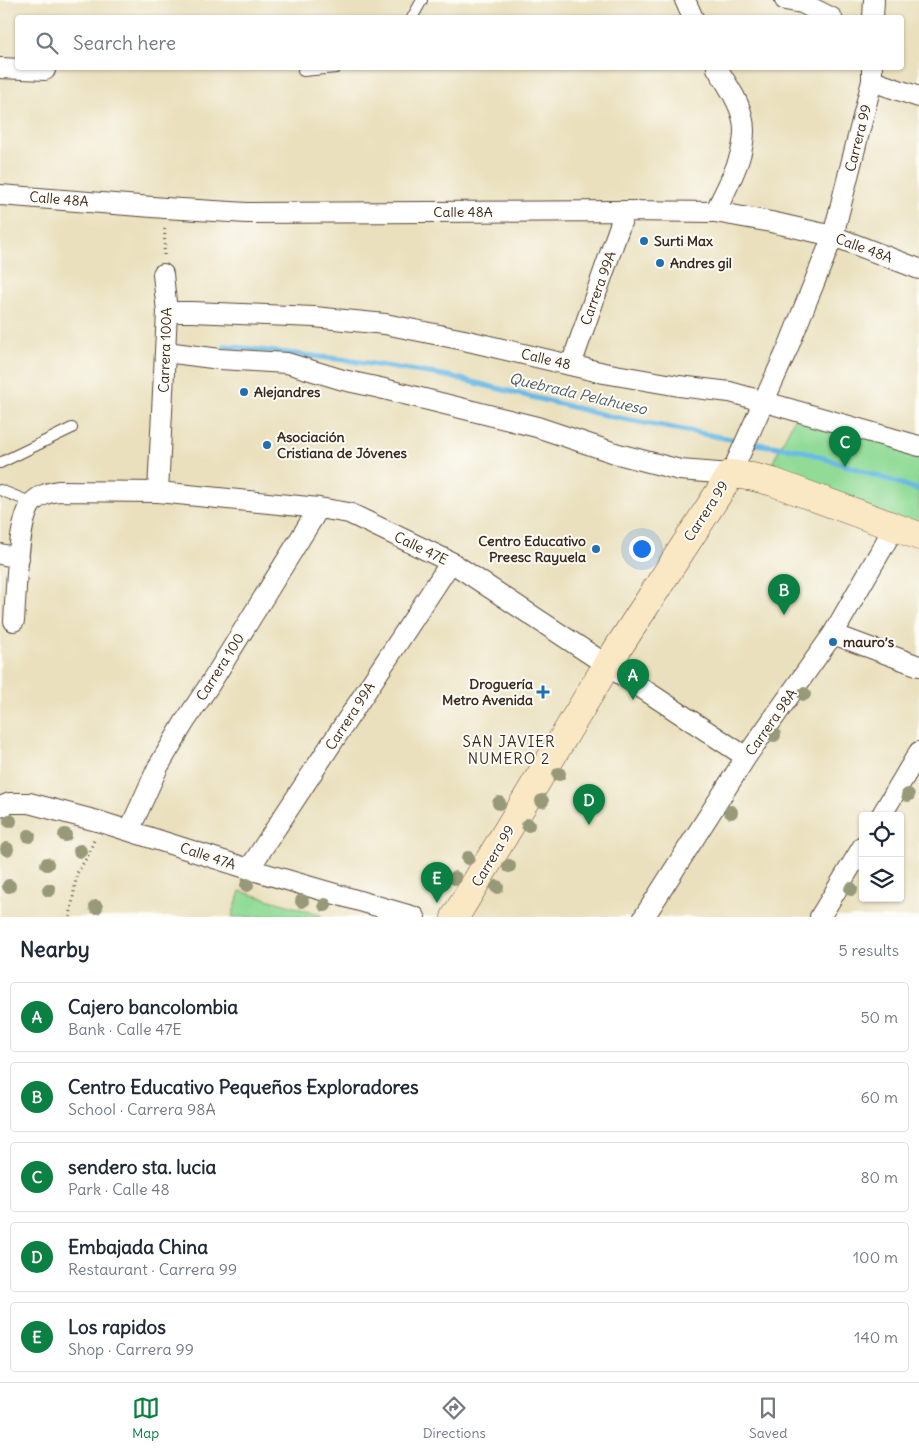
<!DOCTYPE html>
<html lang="en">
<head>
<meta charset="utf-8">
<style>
	:root { --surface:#fff; --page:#f6f6f7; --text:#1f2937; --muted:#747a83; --line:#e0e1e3; --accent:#0b8043 }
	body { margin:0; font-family:Delius,sans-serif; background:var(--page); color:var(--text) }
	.controls { position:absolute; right:15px; bottom:15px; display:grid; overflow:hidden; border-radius:5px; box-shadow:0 1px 4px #0004 }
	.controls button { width:45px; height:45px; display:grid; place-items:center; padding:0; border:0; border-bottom:1px solid var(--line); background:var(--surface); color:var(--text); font:25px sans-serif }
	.you { position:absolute; left:641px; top:548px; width:18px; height:18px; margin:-12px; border:4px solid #fff; border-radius:50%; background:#1a73e8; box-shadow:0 0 0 8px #1a73e833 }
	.badge { display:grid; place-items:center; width:32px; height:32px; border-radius:50%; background:var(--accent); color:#fff; font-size:16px; font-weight:700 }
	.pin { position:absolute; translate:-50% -41px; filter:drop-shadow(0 1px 2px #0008) }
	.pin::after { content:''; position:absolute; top:26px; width:18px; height:15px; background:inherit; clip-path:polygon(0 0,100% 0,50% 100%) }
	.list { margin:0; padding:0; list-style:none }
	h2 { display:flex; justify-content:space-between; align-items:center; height:65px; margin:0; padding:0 20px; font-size:21px }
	h2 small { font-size:16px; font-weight:400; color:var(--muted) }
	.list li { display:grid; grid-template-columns:32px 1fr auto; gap:15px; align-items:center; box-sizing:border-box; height:70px; margin:0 10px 10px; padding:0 10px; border:1px solid var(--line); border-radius:5px }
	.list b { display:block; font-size:19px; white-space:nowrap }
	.list p { margin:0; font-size:16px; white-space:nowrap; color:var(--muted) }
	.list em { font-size:16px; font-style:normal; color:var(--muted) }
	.icon { flex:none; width:28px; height:28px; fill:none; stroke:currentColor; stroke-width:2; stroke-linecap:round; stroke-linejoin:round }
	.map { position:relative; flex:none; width:919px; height:917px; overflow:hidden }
	.search { position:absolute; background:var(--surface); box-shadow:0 1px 4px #0004; left:15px; right:15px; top:15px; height:55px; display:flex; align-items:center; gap:12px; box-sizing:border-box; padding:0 18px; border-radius:5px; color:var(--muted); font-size:19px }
	.sheet { height:465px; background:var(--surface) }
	nav { display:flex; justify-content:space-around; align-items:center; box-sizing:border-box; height:70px; border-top:1px solid var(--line); background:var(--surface); font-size:14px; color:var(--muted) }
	nav a { display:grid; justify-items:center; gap:2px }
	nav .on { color:var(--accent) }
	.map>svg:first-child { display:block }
	.green { fill:#92db97; stroke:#66825a }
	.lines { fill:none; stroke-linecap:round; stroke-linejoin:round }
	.stream { stroke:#6abae5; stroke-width:5.5 }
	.lane-casing { stroke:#554536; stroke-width:12 }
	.street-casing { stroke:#554536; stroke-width:22 }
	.secondary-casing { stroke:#554536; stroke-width:29 }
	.path { stroke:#554536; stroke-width:3; stroke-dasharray:1 4; stroke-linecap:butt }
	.lane { stroke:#fff; stroke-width:10 }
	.street { stroke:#fff; stroke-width:20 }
	.secondary { stroke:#fae7c3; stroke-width:28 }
	.tree { fill:#989979 }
	.poi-dot { fill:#1f6fb2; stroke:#fdfcf7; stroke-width:2 }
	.labels { text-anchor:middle; stroke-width:4; stroke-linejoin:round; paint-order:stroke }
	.street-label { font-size:14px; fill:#3b2a1e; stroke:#fdfcf7 }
	.poi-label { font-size:14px; font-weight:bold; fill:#3b2a1e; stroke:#fdfcf7; text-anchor:start }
	.water-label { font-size:15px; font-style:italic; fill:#4b5c64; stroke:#fdfcf7 }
	.neighbourhood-label { font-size:15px; letter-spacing:1px; fill:#3b2a1e; stroke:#fdfcf7 }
</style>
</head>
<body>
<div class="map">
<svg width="919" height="917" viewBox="0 0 919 917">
	<rect width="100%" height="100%" fill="#fdfcf7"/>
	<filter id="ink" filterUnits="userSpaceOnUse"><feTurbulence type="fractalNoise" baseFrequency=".02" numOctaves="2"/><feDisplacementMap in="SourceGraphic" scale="10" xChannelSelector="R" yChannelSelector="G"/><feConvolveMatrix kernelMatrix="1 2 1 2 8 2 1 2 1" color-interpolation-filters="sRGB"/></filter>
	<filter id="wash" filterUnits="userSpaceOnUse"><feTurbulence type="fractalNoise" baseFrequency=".0096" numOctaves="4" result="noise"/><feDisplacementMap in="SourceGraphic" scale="20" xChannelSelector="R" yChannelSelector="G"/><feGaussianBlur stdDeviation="1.12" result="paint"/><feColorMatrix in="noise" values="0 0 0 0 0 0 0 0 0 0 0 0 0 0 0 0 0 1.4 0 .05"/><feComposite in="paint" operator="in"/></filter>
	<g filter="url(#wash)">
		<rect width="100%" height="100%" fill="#eae0bd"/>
		<path class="green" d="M799 409 919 453V536L763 482Z
			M240 891 321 915 320 917H232Z"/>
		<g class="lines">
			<path class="stream" d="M225 346 346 360 448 376 608 416 741 441
				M750 443 800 450 919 490"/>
		</g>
	</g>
	<g filter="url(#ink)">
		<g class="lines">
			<defs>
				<path id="lane" d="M412 18 422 0
					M303 71 336 68
					M0 463 72 428
					M0 490 33 503"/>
				<path id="street" d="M685 0 693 18
					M785 0 802 3 832 18
					M873 18 874 0
					M0 68 45 70
					M872 81 919 97
					M0 195 165 208 247 213 625 211 715 212 771 222 833 236 919 269
					M715 212C728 185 751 147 742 116 738 99 726 83 717 68
					M167 312H192L314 317 385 324 464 340 604 373 679 386 730 392 919 446
					M166 352 220 359 287 363 343 380 380 388 537 427 618 454 680 470 731 474 787 350 833 236 872 81V68
					M571 365 625 211
					M158 492 167 312 163 274
					M0 554 19 558
					M14 621C16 595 17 519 33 502 40 495 48 493 58 491L158 492 319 508 349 513 451 562 746 757
					M833 634 919 666
					M0 807 10 803H29L101 822 249 869 415 917
					M881 816 919 752
					M129 831 158 767 184 723 210 684 319 508
					M249 869 451 562
					M644 917 746 757 833 634 895 526
					M820 917 863 846"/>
				<path id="secondary" d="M455 917 607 665 731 474 753 477 773 482 919 536"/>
			</defs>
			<use href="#lane" class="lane-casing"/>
			<use href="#street" class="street-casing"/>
			<use href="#secondary" class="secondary-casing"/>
			<path class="path" d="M164 255 165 227
				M70 917 77 873 89 854 94 840"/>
			<use href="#lane" class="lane"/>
			<use href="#street" class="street"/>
			<use href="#secondary" class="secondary"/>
		</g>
		<g class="tree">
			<circle cx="804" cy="694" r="7"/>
			<circle cx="774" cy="735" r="7"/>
			<circle cx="559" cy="774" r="7"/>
			<circle cx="908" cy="795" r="7"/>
			<circle cx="542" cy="801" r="7"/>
			<circle cx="499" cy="803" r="7"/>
			<circle cx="731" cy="812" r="7"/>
			<circle cx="10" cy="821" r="7"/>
			<circle cx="528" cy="825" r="7"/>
			<circle cx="65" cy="835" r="7"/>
			<circle cx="29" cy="836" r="7"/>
			<circle cx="7" cy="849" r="7"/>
			<circle cx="80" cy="851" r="7"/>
			<circle cx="468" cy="858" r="7"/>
			<circle cx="47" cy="864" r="7"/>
			<circle cx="509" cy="866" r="7"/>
			<circle cx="455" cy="878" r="7"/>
			<circle cx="247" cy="885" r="7"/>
			<circle cx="9" cy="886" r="7"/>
			<circle cx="497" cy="887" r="7"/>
			<circle cx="851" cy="889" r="7"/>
			<circle cx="49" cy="890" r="7"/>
			<circle cx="302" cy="901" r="7"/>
			<circle cx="325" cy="905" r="7"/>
			<circle cx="96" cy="907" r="7"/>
		</g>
	</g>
	<g class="poi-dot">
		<circle cx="644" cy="241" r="5"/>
		<circle cx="660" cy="263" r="5"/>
		<circle cx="244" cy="392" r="5"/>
		<circle cx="267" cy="445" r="5"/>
		<circle cx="596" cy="549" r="5"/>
		<circle cx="833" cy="642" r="5"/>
		<path d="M540.5 684.5h5v5h5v5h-5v5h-5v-5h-5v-5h5z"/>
	</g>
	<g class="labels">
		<g class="street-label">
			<text transform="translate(858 138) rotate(-76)" y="5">Carrera 99</text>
			<text transform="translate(59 199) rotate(5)" y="5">Calle 48A</text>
			<text x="463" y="217">Calle 48A</text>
			<text transform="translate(864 248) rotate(20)" y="5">Calle 48A</text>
			<text transform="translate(598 288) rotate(-70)" y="5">Carrera 99A</text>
			<text transform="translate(165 350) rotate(-88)" y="5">Carrera 100A</text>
			<text transform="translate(546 359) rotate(13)" y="5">Calle 48</text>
			<text transform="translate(706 511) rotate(-57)" y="5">Carrera 99</text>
			<text transform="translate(421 548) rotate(26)" y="5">Calle 47E</text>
			<text transform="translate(220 667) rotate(-58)" y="5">Carrera 100</text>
			<text transform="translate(350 716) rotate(-57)" y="5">Carrera 99A</text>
			<text transform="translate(771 722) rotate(-55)" y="5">Carrera 98A</text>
			<text transform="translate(208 856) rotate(18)" y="5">Calle 47A</text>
			<text transform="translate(493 856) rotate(-59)" y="5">Carrera 99</text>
		</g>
		<g class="poi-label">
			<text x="654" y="246">Surti Max</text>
			<text x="670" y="268">Andres gil</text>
			<text x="254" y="397">Alejandres</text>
			<text x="277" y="442">Asociación<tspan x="277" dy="16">Cristiana de Jóvenes</tspan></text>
			<text x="586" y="546" text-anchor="end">Centro Educativo<tspan x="586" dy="16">Preesc Rayuela</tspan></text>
			<text x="843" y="647">mauro’s</text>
			<text x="533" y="689" text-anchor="end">Droguería<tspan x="533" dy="16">Metro Avenida</tspan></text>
		</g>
		<g class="water-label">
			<text transform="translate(578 394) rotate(13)" y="5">Quebrada Pelahueso</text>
		</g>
		<g class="neighbourhood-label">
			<text x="509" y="747">SAN JAVIER<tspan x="509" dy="17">NUMERO 2</tspan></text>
		</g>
	</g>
</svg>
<div class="controls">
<button><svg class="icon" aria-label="locate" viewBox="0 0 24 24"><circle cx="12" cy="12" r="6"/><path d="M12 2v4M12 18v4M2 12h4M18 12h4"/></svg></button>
<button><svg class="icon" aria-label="layers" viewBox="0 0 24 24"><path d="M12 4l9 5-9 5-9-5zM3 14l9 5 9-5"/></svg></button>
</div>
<div class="you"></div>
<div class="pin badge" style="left:633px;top:700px">A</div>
<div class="pin badge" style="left:784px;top:615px">B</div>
<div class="pin badge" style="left:845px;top:467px">C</div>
<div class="pin badge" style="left:589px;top:825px">D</div>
<div class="pin badge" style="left:437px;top:903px">E</div>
<div class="search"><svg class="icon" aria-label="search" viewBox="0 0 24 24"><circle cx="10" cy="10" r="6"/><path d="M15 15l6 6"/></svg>Search here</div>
</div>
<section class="sheet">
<h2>Nearby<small>5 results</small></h2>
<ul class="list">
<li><span class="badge">A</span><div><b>Cajero bancolombia</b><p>Bank · Calle 47E</p></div><em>50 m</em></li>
<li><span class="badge">B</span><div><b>Centro Educativo Pequeños Exploradores</b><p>School · Carrera 98A</p></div><em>60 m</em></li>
<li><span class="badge">C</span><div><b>sendero sta. lucia</b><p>Park · Calle 48</p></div><em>80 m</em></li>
<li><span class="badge">D</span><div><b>Embajada China</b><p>Restaurant · Carrera 99</p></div><em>100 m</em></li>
<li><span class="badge">E</span><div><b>Los rapidos</b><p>Shop · Carrera 99</p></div><em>140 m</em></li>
</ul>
</section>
<nav>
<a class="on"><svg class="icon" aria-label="map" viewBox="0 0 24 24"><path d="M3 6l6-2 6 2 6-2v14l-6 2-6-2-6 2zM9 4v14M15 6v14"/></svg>Map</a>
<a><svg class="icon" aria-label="directions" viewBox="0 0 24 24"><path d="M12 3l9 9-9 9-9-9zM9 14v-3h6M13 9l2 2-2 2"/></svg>Directions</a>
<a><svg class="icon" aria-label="saved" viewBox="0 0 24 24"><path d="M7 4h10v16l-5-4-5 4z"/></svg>Saved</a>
</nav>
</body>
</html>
